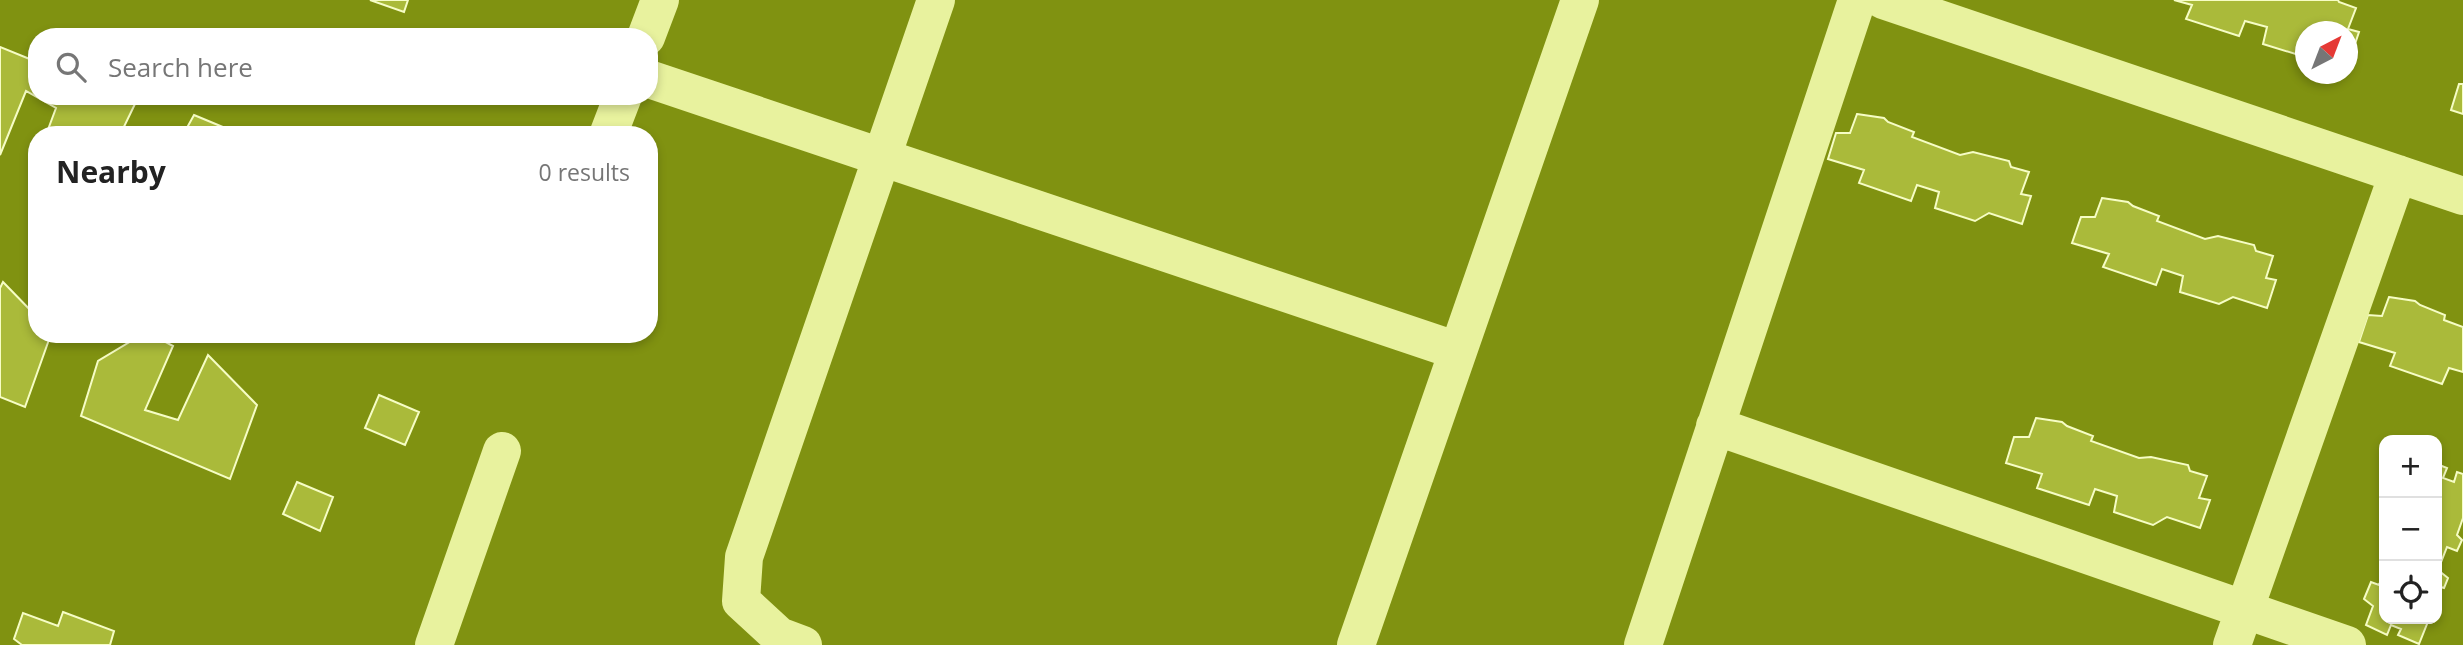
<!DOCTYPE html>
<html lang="en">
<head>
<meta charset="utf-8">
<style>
	:root { --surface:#fff; --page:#f6f6f6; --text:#222; --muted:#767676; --line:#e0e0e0 }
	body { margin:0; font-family:"Open Sans",sans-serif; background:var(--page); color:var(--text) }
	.controls { position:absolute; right:21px; bottom:21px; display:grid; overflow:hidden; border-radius:14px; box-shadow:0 4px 10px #0003 }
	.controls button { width:63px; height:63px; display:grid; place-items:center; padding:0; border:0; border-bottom:2px solid var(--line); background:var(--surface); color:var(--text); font:35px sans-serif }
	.compass { position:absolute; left:2295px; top:21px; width:63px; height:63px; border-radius:50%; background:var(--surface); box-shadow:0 4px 10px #0003; rotate:42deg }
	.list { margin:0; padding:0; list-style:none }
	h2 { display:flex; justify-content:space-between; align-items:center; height:91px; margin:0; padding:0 28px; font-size:30px }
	h2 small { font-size:23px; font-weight:400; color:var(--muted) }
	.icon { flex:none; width:38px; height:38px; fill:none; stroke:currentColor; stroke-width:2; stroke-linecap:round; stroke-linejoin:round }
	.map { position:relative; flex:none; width:2463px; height:645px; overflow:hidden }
	.search { position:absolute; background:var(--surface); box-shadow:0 4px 10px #0003; left:28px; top:28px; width:630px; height:77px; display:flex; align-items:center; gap:18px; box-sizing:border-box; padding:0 24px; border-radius:28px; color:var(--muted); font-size:26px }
	.panel { position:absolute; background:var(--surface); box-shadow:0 4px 10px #0003; left:28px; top:126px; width:630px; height:217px; border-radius:28px }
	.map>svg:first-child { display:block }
	.building { fill:#aaba3a; stroke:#f6fdc5; stroke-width:2 }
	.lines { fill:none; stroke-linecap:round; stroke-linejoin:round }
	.minor { stroke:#e8f29e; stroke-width:38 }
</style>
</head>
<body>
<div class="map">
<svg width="2463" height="645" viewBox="0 0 2463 645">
	<rect width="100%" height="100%" fill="#809211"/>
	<path class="building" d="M370 0H408L404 12Z
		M2174 0H2338L2339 2 2356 8 2348 29 2359 32 2350 59H2348V32H2306V55L2302 56 2263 44 2267 27 2245 21 2239 36 2186 19 2192 5Z
		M0 47 37 62V96H118L135 104 120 135H46L56 108 26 91 0 155Z
		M2459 84H2463V114L2451 110Z
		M1857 114 1884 118 1888 122 1914 132 1912 137 1960 155 1973 152 2009 161 2011 167 2029 172 2021 194 2031 196 2022 224 1989 213 1975 221 1935 208 1939 192 1917 185 1911 201 1859 183 1864 170 1828 159 1836 133H1850Z
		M194 115 242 135H183Z
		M2102 198 2128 202 2133 206 2159 216 2157 221 2205 239 2218 236 2254 245 2256 251 2273 256 2266 278 2276 280 2267 308 2233 297 2219 304 2180 292 2183 276 2162 269 2156 285 2103 267 2109 254 2072 243 2081 217H2095Z
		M3 282 37 317V334H51L25 407 0 397V288Z
		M2389 297 2415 301 2420 305 2445 315 2444 320 2463 327V372L2449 368 2442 384 2390 366 2395 353 2359 342 2368 315 2382 316Z
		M143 334H151L173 346 145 410 178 420 208 355 257 405 230 479 81 416 98 361Z
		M379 395 419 412 405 445 365 428Z
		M2036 418 2062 422 2067 426 2093 436 2091 441 2139 458 2151 457 2188 465 2190 471 2207 476 2199 498 2210 500 2200 528 2167 517 2153 525 2114 512 2117 496 2095 489 2089 505 2037 488 2042 474 2006 463 2014 437H2029Z
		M2437 464 2447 468 2443 478 2454 482 2457 472 2463 474V518L2457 535 2462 540 2457 551 2447 547 2438 570 2448 578 2444 588 2437 586Z
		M297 482 333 497 320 531 283 514Z
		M2384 573V619H2429L2419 644 2398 635 2401 629 2391 625 2387 635 2366 625 2373 606 2364 599 2371 582 2379 585Z
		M63 612 114 631 110 645H22L14 639 23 613 58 626Z"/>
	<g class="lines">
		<path class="minor" d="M1883 0 2463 196
			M646 37 660 0
			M649 79 1458 351
			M608 135 623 96
			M1715 426 2347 645
			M434 645 502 451
			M803 645 779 636 741 601 744 557 936 0
			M1356 645 1580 0
			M1643 645 1857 0
			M2232 645 2398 174"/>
	</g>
</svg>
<div class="controls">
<button>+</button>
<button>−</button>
<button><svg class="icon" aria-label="locate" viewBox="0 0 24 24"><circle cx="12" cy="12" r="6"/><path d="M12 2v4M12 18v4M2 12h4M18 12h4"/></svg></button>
</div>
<svg class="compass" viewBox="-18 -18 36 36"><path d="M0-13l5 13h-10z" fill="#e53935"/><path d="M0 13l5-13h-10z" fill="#767676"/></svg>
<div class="search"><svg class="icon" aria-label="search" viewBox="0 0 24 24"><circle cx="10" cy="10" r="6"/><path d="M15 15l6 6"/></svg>Search here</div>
<section class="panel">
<h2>Nearby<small>0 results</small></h2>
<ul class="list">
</ul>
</section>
</div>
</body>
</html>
